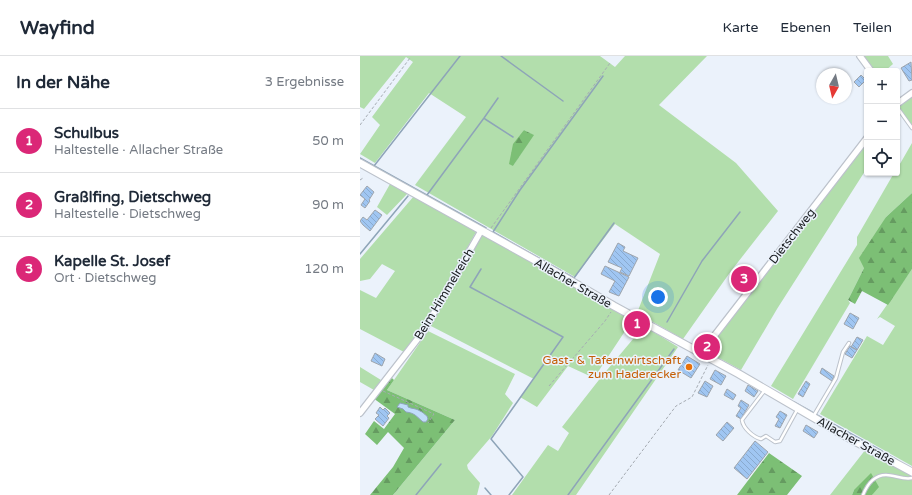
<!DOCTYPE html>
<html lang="de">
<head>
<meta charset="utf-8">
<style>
	:root { --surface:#fff; --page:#f2f2f3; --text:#1f2937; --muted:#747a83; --line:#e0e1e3; --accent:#db2777 }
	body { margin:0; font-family:"Varela Round",sans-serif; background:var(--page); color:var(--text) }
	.controls { position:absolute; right:12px; top:12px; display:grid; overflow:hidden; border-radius:4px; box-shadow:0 1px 3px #0004 }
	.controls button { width:36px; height:36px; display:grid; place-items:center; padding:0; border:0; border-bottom:1px solid var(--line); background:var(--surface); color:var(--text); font:20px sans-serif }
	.compass { position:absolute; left:456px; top:12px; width:36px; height:36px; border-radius:50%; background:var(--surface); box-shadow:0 1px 3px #0004; rotate:188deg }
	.you { position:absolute; left:298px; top:241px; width:14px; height:14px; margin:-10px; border:3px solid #fff; border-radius:50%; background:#1a73e8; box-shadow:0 0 0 6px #1a73e833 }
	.badge { display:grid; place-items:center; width:26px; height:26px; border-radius:50%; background:var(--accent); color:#fff; font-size:13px; font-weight:700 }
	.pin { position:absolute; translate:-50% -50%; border:2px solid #fff; box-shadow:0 1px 4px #0006 }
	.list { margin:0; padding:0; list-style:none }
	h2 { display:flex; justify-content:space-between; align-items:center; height:52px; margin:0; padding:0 16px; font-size:17px }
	h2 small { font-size:13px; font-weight:400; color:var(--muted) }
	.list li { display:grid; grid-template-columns:26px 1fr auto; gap:12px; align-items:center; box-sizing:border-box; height:64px; padding:0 16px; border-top:1px solid var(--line) }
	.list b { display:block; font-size:15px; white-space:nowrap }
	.list p { margin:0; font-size:13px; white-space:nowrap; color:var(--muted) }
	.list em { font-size:13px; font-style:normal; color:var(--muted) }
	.icon { flex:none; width:22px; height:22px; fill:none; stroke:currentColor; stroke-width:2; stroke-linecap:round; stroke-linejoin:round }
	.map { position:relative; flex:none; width:552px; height:439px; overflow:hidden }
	header { display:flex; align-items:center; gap:24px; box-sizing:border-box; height:56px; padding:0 20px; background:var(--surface); border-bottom:1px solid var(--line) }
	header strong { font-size:19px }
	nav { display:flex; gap:22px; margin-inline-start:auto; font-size:14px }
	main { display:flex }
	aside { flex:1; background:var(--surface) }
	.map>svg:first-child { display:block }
	.green { fill:#b2deac; fill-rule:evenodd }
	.forest { fill:url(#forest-firs) }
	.water { fill:#c0ddf9; stroke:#8ea4b8 }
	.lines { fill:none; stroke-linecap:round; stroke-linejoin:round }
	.stream { stroke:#8ea4b8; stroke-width:1.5 }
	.building { fill:url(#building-back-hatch); stroke:#9ea5ad }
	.lane-casing { stroke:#bcc2cb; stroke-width:4.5 }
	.street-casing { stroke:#bcc2cb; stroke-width:8 }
	.secondary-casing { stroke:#bcc2cb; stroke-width:9 }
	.path { stroke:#a6acb3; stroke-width:1; stroke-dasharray:3 2; stroke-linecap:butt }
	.lane { stroke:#fff; stroke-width:2.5 }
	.street { stroke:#fff; stroke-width:5.5 }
	.secondary { stroke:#fff; stroke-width:7 }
	.food-dot { fill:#e8710a; stroke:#ebf2fb; stroke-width:1.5 }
	.labels { text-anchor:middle; stroke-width:3; stroke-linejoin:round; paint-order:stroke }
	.street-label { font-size:12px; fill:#1b1e21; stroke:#ebf2fb }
	.food-label { font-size:12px; fill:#c56008; stroke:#ebf2fb; text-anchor:end }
</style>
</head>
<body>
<header>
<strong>Wayfind</strong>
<nav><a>Karte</a><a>Ebenen</a><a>Teilen</a></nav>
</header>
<main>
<aside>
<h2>In der Nähe<small>3 Ergebnisse</small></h2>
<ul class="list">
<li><span class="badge">1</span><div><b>Schulbus</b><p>Haltestelle · Allacher Straße</p></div><em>50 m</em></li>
<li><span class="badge">2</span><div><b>Graßlfing, Dietschweg</b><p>Haltestelle · Dietschweg</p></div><em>90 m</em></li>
<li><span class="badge">3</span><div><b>Kapelle St. Josef</b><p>Ort · Dietschweg</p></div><em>120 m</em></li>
</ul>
</aside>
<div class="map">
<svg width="552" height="439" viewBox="0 0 552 439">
	<defs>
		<pattern id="forest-firs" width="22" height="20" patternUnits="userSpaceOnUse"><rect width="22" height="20" fill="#7cbf75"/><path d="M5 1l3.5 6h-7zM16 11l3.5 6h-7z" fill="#659b60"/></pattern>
		<pattern id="building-back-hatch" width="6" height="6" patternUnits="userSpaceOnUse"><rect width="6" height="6" fill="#a0c6f2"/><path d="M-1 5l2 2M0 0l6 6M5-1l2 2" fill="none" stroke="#89aacf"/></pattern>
	</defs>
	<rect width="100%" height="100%" fill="#ebf2fb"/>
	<path class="green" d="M0 0H240L255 11 265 0H347L299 49 376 107 418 155 371 215 323 283 277 257 300 198 255 168 215 221 55 129 106 61 69 37 15 107 0 98 20 69 12 61 53 6 46 1 4 53 0 51ZM164 74 173 79 153 110Z
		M502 0H528L533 8 525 15H514Z
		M552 40V68H550L538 50Z
		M507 85V112L417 253 381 314 346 295Z
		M552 87V137L526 161 504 212 488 244 490 247 433 343 411 330 497 189V181L534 117H537V113Z
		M30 128 48 137 27 159 17 151Z
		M54 140 116 176 61 275 44 296 0 273V234L16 242 35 215 22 208 10 223 0 225V203Z
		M122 179 254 250 273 263 234 322 208 310 177 351 160 341 174 323 69 269Z
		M552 213V410L460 358 507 280 523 289 535 270 520 261 517 263Z
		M284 270 318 291 216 439H152L188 389 198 395 209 377 202 371 242 320Z
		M68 275 155 318 145 338 153 347 132 380 107 409 108 413 120 427 117 439H33L95 364 27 334Z
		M0 311 21 324 14 334 0 326Z
		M506 393 552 419V439H512L513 436 494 434 492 439H470Z"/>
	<path class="forest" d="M164 74 174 79 153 110 149 108 153 88Z
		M552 137V213L528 249 502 235 495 248 488 244 504 212 499 202 526 161Z
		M29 319 34 324 27 334 95 364 33 439H10L33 411 44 392 28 376 17 389 5 378 14 365 24 373 35 358 13 342Z
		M409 397 442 420 427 439H377Z
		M511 417 519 431 512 439H492L494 434Z"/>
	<path class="water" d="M40 347 48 349V351C52 353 56 352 60 355 63 356 64 358 67 360L68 363 66 366H63C57 361 55 357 46 356L43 353 37 351Z"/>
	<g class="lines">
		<path class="stream" d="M141 0 203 45
			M243 20 160 134 133 176 214 222 254 167
			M125 63 153 81
			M0 102 126 172
			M14 110 100 0
			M67 139 124 62 138 42
			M0 198 48 140
			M121 213 110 231 203 281 131 383 163 421 149 439
			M307 266 342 205 380 156
			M434 346 452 356
			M457 359 522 395
			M525 397 537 404
			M125 432 131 439
			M56 439 81 408
			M208 439 314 293"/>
	</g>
	<path class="building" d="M551 6 552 24 549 25 541 12Z
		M501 19 506 24 499 31 494 26Z
		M7 130 14 136 9 144 10 145 5 152 1 149 5 143 0 139Z
		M15 154 22 159 10 175 3 169 0 165 3 161 7 164Z
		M258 187 265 191 263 195 278 202 269 220 260 216 262 212 248 206Z
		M245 210 269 221 259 240 249 236 255 225 241 218Z
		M490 257 499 262 493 273 484 268Z
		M497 281 503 284 497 294 491 291Z
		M490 290 497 294 492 302 485 298Z
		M15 297 25 303 22 310 11 305Z
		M327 300 340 308 331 322 318 314Z
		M462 312 474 320 472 325 460 317Z
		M355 314 366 320 361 329 350 323Z
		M345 325 353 330 347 341 338 337Z
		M446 325 450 328 443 341 438 338Z
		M388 329 398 335 394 341 385 335Z
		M367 333 376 339 373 344 364 339Z
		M381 344 389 349 381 363 376 360 381 352 378 350Z
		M20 351 23 354 25 352 30 357 27 360 29 362 23 370 15 363 19 359 16 357Z
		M420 355 427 359 420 372 415 370 419 363 416 361Z
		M367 366 374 372 363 385 356 379Z
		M446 369 458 376 454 382 443 375Z
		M395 385 408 396 387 423 374 412Z"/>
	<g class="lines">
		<defs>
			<path id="lane" d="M537 51 552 72
				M405 334 382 364C383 372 393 381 401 383L406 380 415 386 420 385 437 354
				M453 361 476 322 483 296 489 287
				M503 439C507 429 514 419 526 419 535 419 543 424 552 422"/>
			<path id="street" d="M500 0 511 15
				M537 48 552 37
				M341 297 507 82
				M0 357 63 276 121 175"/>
			<path id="secondary" d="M0 107 180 207 254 250 379 318 487 381 552 416"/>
		</defs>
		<use href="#lane" class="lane-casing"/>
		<use href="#street" class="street-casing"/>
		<use href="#secondary" class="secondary-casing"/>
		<path class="path" d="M0 69 50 2
			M0 124 3 122
			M131 172 250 7
			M189 330 245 265 251 256
			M23 335 74 358 68 367
			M249 439 316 350 332 341 348 309"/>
		<use href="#lane" class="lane"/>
		<use href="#street" class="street"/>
		<use href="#secondary" class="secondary"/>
	</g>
	<circle class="food-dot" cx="329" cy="311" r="4"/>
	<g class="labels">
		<g class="street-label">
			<text transform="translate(432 180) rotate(-52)" y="4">Dietschweg</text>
			<text transform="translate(213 227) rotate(30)" y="4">Allacher Straße</text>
			<text transform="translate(84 238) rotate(-59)" y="4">Beim Himmelreich</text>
			<text transform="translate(496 385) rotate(29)" y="4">Allacher Straße</text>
		</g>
		<g class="food-label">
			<text x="321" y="308">Gast- &amp; Tafernwirtschaft<tspan x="321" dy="14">zum Haderecker</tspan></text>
		</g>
	</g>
</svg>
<div class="controls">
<button>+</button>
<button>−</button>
<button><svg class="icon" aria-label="locate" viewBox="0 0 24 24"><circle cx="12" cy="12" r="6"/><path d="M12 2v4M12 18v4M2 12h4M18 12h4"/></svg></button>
</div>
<svg class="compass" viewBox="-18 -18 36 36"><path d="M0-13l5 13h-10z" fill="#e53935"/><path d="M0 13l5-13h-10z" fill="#747a83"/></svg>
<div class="you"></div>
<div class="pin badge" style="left:277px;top:268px">1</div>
<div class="pin badge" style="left:347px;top:291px">2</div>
<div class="pin badge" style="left:384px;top:223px">3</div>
</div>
</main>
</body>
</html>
